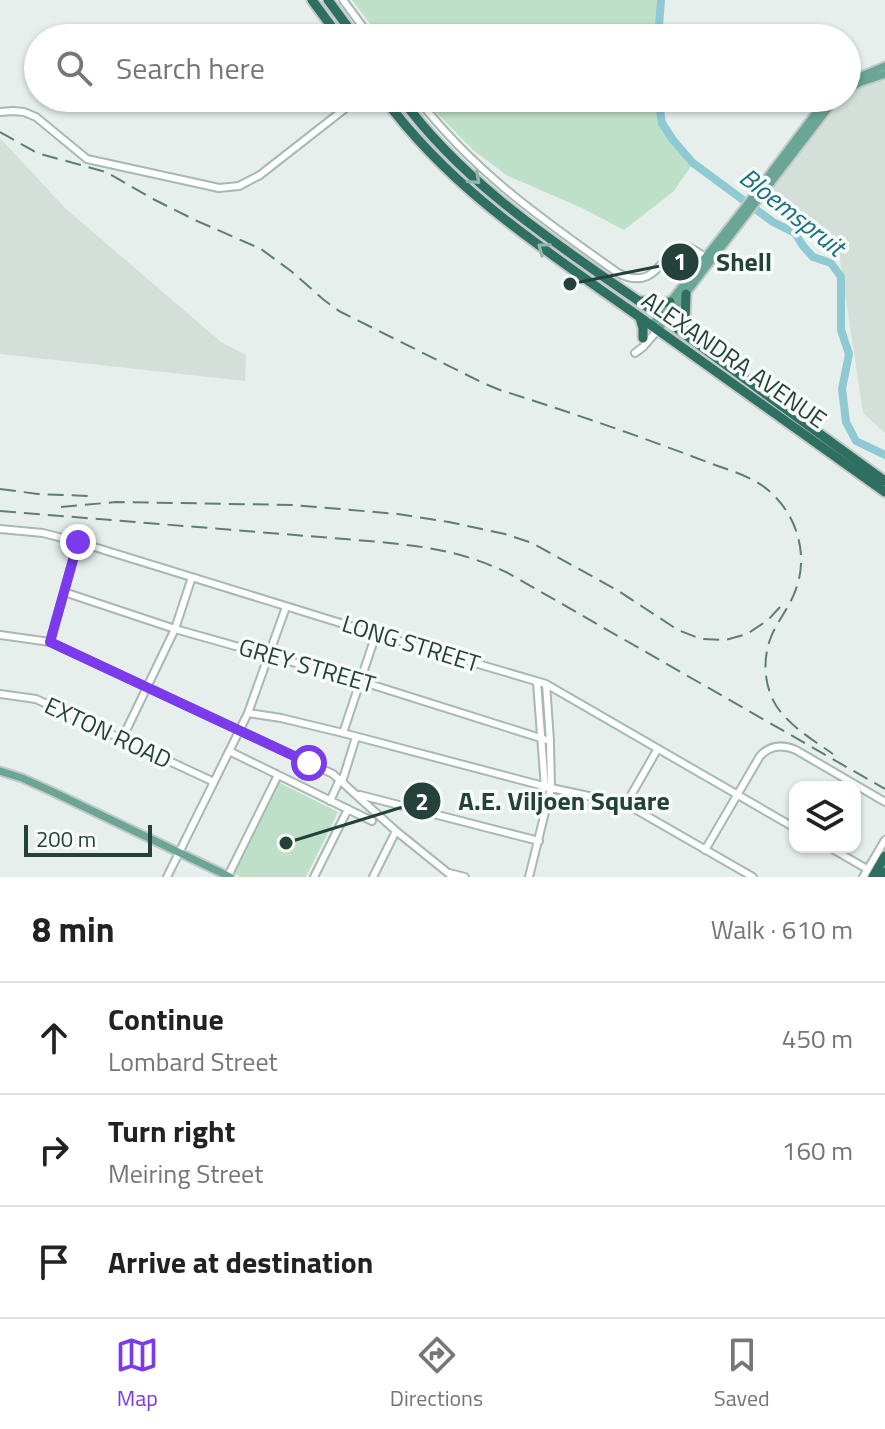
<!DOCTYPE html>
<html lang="en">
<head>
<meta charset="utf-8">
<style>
	:root { --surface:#fff; --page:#f6f6f6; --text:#222; --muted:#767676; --line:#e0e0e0; --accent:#7c3aed }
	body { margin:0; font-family:"Titillium Web",sans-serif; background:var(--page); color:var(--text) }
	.controls { position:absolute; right:24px; bottom:24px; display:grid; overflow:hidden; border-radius:16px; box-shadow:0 2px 6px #0004 }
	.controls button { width:72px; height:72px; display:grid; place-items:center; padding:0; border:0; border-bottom:2px solid var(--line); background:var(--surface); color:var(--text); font:40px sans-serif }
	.scale { position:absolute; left:24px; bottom:20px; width:128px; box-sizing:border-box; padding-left:8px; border:4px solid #24423a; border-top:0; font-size:22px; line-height:28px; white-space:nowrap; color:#24423a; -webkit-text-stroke:6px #f7fbf9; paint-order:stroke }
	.stop { position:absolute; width:24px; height:24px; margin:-18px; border:6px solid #7c3aed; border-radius:50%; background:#fff }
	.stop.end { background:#7c3aed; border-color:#fff; box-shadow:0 2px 8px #0008 }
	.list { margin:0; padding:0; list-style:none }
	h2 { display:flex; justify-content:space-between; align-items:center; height:104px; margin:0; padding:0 32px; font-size:34px }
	h2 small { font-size:26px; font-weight:400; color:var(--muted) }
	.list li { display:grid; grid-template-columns:52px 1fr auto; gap:24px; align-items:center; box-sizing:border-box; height:112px; padding:0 32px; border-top:2px solid var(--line) }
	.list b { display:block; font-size:30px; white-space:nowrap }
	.list p { margin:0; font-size:26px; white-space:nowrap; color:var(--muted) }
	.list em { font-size:26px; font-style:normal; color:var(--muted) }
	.icon { flex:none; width:44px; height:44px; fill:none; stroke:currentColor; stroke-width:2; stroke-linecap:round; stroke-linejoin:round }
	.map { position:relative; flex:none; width:885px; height:877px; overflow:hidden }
	.search { position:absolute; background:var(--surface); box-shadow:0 2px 6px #0004; left:24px; right:24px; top:24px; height:88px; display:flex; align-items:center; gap:20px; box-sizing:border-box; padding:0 28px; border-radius:44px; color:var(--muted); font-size:30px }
	.sheet { height:440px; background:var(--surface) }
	nav { display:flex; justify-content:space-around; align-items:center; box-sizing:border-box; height:112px; border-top:2px solid var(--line); background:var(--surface); font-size:22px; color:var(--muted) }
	nav a { display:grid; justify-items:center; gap:4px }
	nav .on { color:var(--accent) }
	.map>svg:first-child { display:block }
	.built { fill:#d4dfda }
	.green { fill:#bfe0c8 }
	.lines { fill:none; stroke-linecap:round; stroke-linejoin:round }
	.river { stroke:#8ec9d4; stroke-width:8 }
	.minor-casing { stroke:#a8b8b2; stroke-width:10 }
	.major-casing { stroke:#c2cac8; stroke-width:11 }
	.highway-casing { stroke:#c2cac8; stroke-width:13 }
	.minor { stroke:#fff; stroke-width:6 }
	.major { stroke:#6aa596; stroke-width:7 }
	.highway { stroke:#2f6f62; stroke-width:9 }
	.rail { stroke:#5f7d75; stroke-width:2; stroke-dasharray:16 8; stroke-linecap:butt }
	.oneway { stroke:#93b5ae }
	.route { stroke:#7c3aed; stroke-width:10 }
	.labels { text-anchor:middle; stroke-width:7; stroke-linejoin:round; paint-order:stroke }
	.street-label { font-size:24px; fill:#24423a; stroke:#f7fbf9 }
	.water-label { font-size:26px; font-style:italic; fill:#1c6f80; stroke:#f7fbf9 }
	.leader { fill:none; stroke:#24423a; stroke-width:3 }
	.callout-dot { fill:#24423a; stroke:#f7fbf9; stroke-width:3 }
	.mark-label { font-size:24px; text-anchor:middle; font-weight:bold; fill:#fff }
	.callout-label { font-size:26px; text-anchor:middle; font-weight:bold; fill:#24423a; stroke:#f7fbf9; stroke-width:7; stroke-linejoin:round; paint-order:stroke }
</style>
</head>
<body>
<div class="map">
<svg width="885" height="877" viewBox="0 0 885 877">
	<rect width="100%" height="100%" fill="#e6efeb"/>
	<path class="built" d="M885 77V433L863 413 837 240 767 194 841 98H847V94L866 84Z
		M0 138 66 209 221 342 246 355 245 381 0 354Z"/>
	<path class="green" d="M352 0H661L658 38H381Z
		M425 98H658C661 128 674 141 693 163L674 191 624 230 582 208 508 176 473 150 433 109Z
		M278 782 338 812 306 877H241L233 873Z"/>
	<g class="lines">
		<path class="river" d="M658 38 661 0
			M658 98 662 123 673 140 693 163 773 222 795 233 803 246 813 257 831 263 841 277V330L849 354 842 389 846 422 856 441 885 455"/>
		<defs>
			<path id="minor" d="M343 0 371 38
				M417 98C475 173 542 219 618 273 658 294 664 247 683 246 691 246 700 254 706 258
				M0 112 13 111 24 112 36 117 87 159 219 188 239 186 260 175 356 100
				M635 353 643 347 657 331
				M0 529 43 533 78 542 376 634 546 684 795 828
				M64 592 175 629 360 681 550 741
				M0 635 50 642 333 774 396 831 453 877
				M50 642 78 542
				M537 682 545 788
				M0 694 36 699 214 782
				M248 713 281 718 343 733 551 788 626 804 753 877
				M343 733 376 634
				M122 739 175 629 192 577
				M229 751 372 821
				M342 782 356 737
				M360 795 539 841
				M330 801 340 779
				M626 804 657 750
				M829 847 867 869
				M705 850 760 756C770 745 782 744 796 750L885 802
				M449 873 465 877
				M228 876 278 775
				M167 877 248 713 286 607
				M314 877 348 809
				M373 877 396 831
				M529 877 551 788 550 741 546 684
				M863 877 885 840"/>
			<path id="major" d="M847 82 885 66
				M847 90 859 83 885 74
				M651 326 742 211 827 98
				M657 331 836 98
				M0 771 22 778 51 791 230 877"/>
			<path id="highway" d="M312 0 340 38
				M328 0 356 38
				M384 98C448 186 539 246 627 308 713 370 799 431 885 492
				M401 98C468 190 568 251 660 316 735 371 809 427 885 481
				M356 100 365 98
				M686 294 685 321 694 340
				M641 301 657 303 670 302
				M640 318 643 328V338
				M873 877 885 856
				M882 877 885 872"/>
		</defs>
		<use href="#minor" class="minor-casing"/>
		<use href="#major" class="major-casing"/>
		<use href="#highway" class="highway-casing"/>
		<use href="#minor" class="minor"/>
		<use href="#major" class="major"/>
		<use href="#highway" class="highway"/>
		<path class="rail" d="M0 132 37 153 106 172 153 199 195 220 261 249 291 271 324 300 339 311 483 383 500 390C570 412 639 436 707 462 728 470 750 475 768 490 798 515 810 558 794 594 788 609 777 622 771 637 762 660 764 687 777 707 791 727 813 740 833 754
			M0 489 38 494 89 496
			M61 507 116 502 293 505 398 514 449 522 505 534 532 543 617 590 678 630 701 639 725 640 747 634 768 620 780 607
			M0 511 381 542C429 547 464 552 508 573L885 789"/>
	</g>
	<defs><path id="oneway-chevron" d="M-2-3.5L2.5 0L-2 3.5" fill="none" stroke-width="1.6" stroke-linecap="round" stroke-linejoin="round" transform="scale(2)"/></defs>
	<g class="oneway">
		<use href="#oneway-chevron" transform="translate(475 179) rotate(42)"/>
		<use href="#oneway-chevron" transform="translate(543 248) rotate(-143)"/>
	</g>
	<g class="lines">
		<path class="route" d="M78 542 50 642 309 763"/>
	</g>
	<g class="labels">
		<g class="street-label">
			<text transform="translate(734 360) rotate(35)" y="8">ALEXANDRA AVENUE</text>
			<text transform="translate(411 644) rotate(17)" y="8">LONG STREET</text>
			<text transform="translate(307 666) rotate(16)" y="8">GREY STREET</text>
			<text transform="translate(108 733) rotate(25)" y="8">EXTON ROAD</text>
		</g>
		<g class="water-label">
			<text transform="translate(792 212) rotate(38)" y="9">Bloemspruit</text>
		</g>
	</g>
	<path class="leader" d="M570 284L680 262M286 843L422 801"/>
	<g class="callout-dot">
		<circle cx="570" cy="284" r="8"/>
		<circle cx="286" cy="843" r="8"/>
		<circle cx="680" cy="262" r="20"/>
		<circle cx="422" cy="801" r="20"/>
	</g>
	<g class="mark-label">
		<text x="680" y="270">1</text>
		<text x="422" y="810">2</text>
	</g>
	<g class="callout-label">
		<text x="744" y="271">Shell</text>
		<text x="564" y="810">A.E. Viljoen Square</text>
	</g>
</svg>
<div class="controls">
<button><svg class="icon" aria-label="layers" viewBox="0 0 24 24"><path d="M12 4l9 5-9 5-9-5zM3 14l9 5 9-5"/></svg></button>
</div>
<div class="scale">200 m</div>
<div class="stop" style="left:309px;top:763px"></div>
<div class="stop end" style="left:78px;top:542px"></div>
<div class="search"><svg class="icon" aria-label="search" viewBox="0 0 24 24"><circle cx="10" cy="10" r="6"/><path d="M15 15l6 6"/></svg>Search here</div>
</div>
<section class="sheet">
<h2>8 min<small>Walk · 610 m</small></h2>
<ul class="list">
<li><svg class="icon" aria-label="ahead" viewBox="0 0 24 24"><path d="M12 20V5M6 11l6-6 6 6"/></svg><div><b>Continue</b><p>Lombard Street</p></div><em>450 m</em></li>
<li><svg class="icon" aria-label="right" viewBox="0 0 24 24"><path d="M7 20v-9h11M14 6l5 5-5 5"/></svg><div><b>Turn right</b><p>Meiring Street</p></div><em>160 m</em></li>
<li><svg class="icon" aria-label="arrive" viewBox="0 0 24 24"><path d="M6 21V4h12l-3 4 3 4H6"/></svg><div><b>Arrive at destination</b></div></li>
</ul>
</section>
<nav>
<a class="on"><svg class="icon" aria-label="map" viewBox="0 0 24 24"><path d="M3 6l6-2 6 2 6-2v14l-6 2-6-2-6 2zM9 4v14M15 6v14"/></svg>Map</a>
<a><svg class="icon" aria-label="directions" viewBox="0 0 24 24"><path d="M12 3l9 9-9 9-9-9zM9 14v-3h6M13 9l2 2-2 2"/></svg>Directions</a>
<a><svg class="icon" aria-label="saved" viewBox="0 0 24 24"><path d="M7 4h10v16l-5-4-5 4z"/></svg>Saved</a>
</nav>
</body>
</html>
